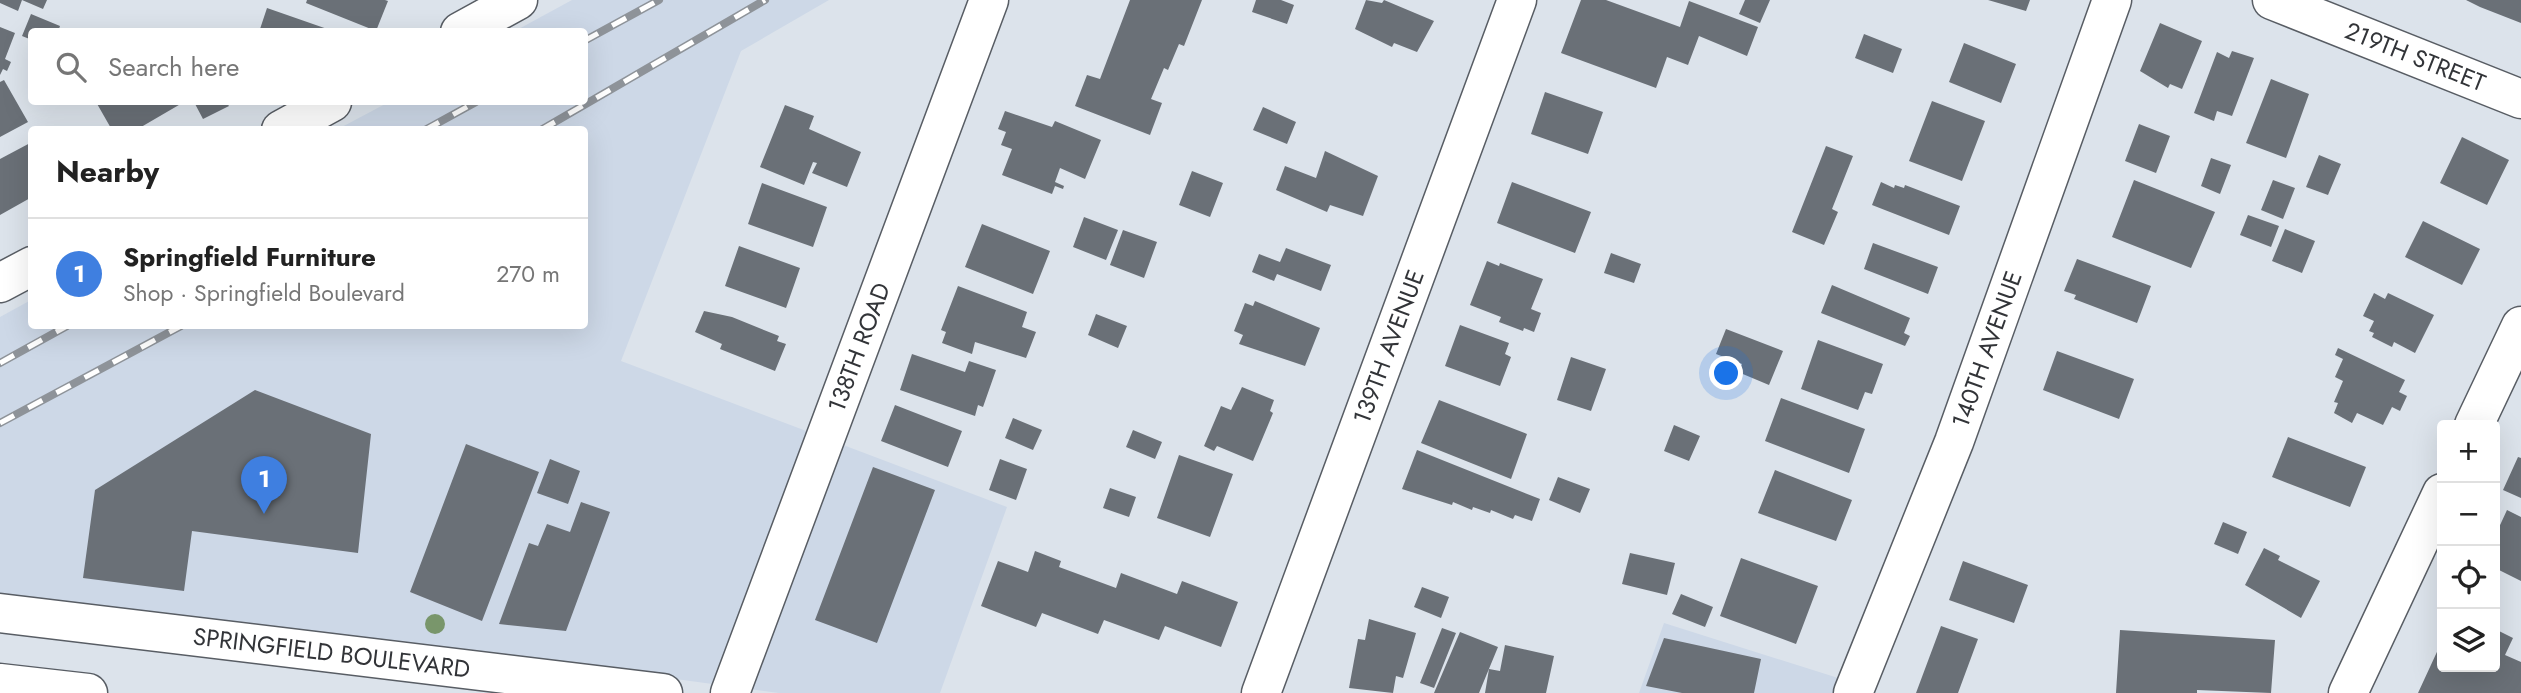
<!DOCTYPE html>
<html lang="en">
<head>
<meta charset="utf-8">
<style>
	:root { --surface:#fff; --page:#f2f2f2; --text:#222; --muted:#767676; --line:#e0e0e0; --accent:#db2777 }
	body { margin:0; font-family:Jost,sans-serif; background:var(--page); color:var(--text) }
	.controls { position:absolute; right:21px; bottom:21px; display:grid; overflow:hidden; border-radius:7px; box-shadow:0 7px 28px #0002 }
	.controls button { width:63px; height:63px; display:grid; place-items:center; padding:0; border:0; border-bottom:2px solid var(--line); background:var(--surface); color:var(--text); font:35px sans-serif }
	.you { position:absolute; left:1727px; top:374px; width:24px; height:24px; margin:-18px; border:5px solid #fff; border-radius:50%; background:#1a73e8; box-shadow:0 0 0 10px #1a73e833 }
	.badge { display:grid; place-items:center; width:46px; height:46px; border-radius:50%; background:var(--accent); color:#fff; font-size:23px; font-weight:700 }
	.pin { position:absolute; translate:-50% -58px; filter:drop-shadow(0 2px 4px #0008) }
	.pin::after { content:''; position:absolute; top:37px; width:24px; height:21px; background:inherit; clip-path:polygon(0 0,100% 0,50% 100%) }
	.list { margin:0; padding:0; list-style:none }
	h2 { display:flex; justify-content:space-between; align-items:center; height:91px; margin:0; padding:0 28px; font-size:30px }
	h2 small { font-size:23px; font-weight:400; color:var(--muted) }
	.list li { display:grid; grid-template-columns:46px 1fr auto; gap:21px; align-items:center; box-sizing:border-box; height:112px; padding:0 28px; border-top:2px solid var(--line) }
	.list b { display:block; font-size:26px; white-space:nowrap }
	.list p { margin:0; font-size:23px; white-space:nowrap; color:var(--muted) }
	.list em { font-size:23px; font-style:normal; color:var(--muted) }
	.icon { flex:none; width:38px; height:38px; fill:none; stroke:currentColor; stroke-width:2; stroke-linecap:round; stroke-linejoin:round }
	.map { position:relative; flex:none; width:2521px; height:693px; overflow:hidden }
	.search { position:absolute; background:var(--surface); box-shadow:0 7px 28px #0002; left:28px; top:28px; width:560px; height:77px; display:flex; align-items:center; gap:18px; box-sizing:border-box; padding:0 24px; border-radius:7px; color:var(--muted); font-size:26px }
	.panel { position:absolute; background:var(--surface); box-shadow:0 7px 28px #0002; left:28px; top:126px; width:560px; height:203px; border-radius:7px }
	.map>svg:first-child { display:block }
	.built { fill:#cdd8e7 }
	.building { fill:#6a7077 }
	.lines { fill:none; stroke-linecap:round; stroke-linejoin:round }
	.minor-casing { stroke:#585d64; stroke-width:41 }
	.major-casing { stroke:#585d64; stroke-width:41 }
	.minor { stroke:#fff; stroke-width:38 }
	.major { stroke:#fff; stroke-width:38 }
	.rail-casing { stroke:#8e9399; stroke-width:8 }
	.rail { stroke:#fff; stroke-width:5; stroke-dasharray:16; stroke-linecap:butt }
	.tree { fill:#79966b }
	.labels { text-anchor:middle; stroke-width:7; stroke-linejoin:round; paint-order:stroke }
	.street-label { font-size:24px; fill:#323438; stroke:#fff }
</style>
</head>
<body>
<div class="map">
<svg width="2521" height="693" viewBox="0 0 2521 693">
	<rect width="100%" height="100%" fill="#dce3eb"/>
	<path class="built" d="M572 0H829L741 51 621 361 1007 507 940 693H779L439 647 0 598V317L31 300 32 326H584V130L338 129 389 102H584V32L515 31Z
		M1664 623 1873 689 1872 693H1639Z"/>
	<path class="building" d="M0 0H22L18 11 0 3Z
		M22 0H47L43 9Z
		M307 0H385L388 1 376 31 306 3Z
		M1130 0H1202L1184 46 1179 44 1168 70 1164 68 1151 99 1162 103 1150 135 1075 106 1087 75 1100 79Z
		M1256 0H1281L1294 5 1287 24 1252 12Z
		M1366 0 1382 3 1384 0 1434 21 1417 52 1394 43 1392 47 1355 29Z
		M1581 0H1606L1680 27 1689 1 1758 27 1747 56 1699 36 1688 65 1667 57 1656 88 1561 53Z
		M1745 0H1770L1760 23 1739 14Z
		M1988 0H2030L2026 11Z
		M2466 0H2521V23L2480 7Z
		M267 8 333 31V32H259Z
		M31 14 60 26 58 32H32V40L22 36Z
		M2160 23 2202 41 2182 89 2170 84 2168 88 2140 71Z
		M0 27 15 33 5 59 11 62 7 71 3 69 0 75Z
		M1864 34 1902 49 1893 73 1855 58Z
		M1964 43 2016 64 2001 103 1949 82Z
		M2232 51 2254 58 2232 116 2217 111 2214 121 2194 113 2217 52 2229 58Z
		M2271 79 2309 94 2286 158 2246 143Z
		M4 80 28 122 0 137V82Z
		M1545 92 1603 112 1588 154 1531 134Z
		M1932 101 1985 121 1962 181 1909 161Z
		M96 102H184L136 130H112Z
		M194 102H226L229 106 203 119Z
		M785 105 814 116 809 129 861 152 847 187 812 173 817 163 813 162 804 185 760 167Z
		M1263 107 1296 122 1287 144 1253 130Z
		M1005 111 1052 127 1055 121 1101 140 1085 179 1060 168 1055 182 1064 186 1063 189 1055 186 1052 194 1002 175 1012 149 1001 145 1006 132 998 129Z
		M2139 124 2170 136 2156 173 2125 161Z
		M2462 137 2509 160 2487 205 2440 183Z
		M32 142V197L0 215V159Z
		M1826 146 1853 156 1832 209 1838 212 1824 245 1792 232Z
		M1325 151 1378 176 1363 216 1330 205 1327 212 1276 190 1285 166 1316 178Z
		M2319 155 2341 164 2328 195 2306 187Z
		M2211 158 2231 165 2220 194 2201 186Z
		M1192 171 1223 183 1210 217 1179 205Z
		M2134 180 2215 212 2191 268 2112 237Z
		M2273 180 2295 188 2283 219 2261 210Z
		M1512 182 1591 212 1575 253 1497 223Z
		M1881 182 1894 188 1895 185 1904 188 1905 185 1960 206 1949 235 1872 205Z
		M762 183 827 207 813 247 748 224Z
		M2248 215 2279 226 2271 247 2240 235Z
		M1084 217 1118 230 1106 260 1073 247Z
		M2423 221 2480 249 2462 285 2405 257Z
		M982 224 1050 251 1033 294 965 267Z
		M2285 229 2315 241 2302 273 2272 261Z
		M1123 230 1157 242 1144 278 1110 265Z
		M1873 243 1938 267 1928 294 1864 269Z
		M739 246 800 268 786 308 725 286Z
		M1286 248 1331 265 1321 291 1277 274 1274 281 1252 272 1259 254 1280 262Z
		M1611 253 1641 264 1634 283 1604 273Z
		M2077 259 2151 286 2137 323 2074 299 2076 295 2064 291Z
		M1487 261 1499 266 1500 263 1543 279 1531 309 1541 313 1534 332 1524 328 1523 331 1499 322 1501 317 1470 305Z
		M1832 285 1910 318 1904 333 1910 336 1905 346 1821 313Z
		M958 286 1027 312 1022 327 1036 332 1026 358 975 342 972 354 942 343 946 332 941 330Z
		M2374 293 2385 299 2388 293 2434 315 2415 353 2394 342 2392 347 2372 337 2374 333 2369 331 2374 321 2363 316Z
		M1255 301 1320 328 1305 366 1239 344 1243 335 1234 331 1245 303 1253 306Z
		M704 311 732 317 779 336 777 341 786 344 775 371 720 349 722 344 695 332Z
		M1096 314 1127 326 1118 348 1088 335Z
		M1460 325 1509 343 1505 354 1511 357 1500 386 1445 366Z
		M1726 329 1783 351 1769 385 1738 372 1742 364 1716 354Z
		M1818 340 1883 364 1872 394 1865 392 1858 410 1801 389Z
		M2338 348 2405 380 2399 392 2407 396 2400 411 2392 407 2383 425 2357 413 2352 423 2334 413 2338 403 2334 402 2343 381 2335 377 2343 359 2335 355Z
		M2057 351 2134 379 2119 419 2043 390Z
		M912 354 965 372 969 361 996 370 983 407 978 405 975 416 900 390Z
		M1571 357 1606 369 1591 411 1557 400Z
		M1242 387 1274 400 1270 411 1273 413 1253 461 1217 446 1214 451 1204 446 1221 406 1231 410Z
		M255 390 371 434 358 553 192 531 184 591 83 578 95 490Z
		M1781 398 1865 429 1849 473 1765 441Z
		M1439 400 1527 434 1511 479 1421 443Z
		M895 405 962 431 948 467 881 441Z
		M1013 418 1042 430 1033 450 1005 438Z
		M1674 425 1700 436 1689 461 1664 451Z
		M1133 430 1162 442 1155 459 1126 447Z
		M2288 437 2366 467 2350 507 2272 477Z
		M466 444 539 472 482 621 410 592Z
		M1417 450 1540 499 1532 521 1515 515 1513 519 1491 510 1490 513 1473 507 1472 510 1453 502 1452 505 1402 489Z
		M1179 455 1233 474 1210 537 1157 518Z
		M2518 457 2521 458V498L2503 490Z
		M550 459 580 471 568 504 537 493Z
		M1000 459 1027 469 1016 500 989 490Z
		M873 467 935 490 877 643 815 620Z
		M1775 470 1852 500 1836 541 1758 513Z
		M1558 477 1590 489 1580 513 1549 500Z
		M1110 488 1136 497 1129 517 1103 508Z
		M581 502 610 512 566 631 499 624 529 543 538 546 547 524 570 532Z
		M2507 510 2521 517V581L2495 568V536Z
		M2223 522 2247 532 2238 554 2214 544Z
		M2264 548 2280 556 2278 560 2320 581 2301 618 2245 585Z
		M1035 551 1061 561 1059 567 1116 588 1121 573 1177 594 1182 581 1238 602 1221 647 1165 626 1159 640 1104 620 1098 634 1042 613 1036 627 981 606 998 561 1028 572Z
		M1630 553 1675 563 1667 595 1622 584Z
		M1741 558 1818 586 1796 644 1720 616Z
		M1963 561 2028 585 2014 623 1949 600Z
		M1422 587 1449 597 1441 618 1414 607Z
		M1681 594 1713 607 1705 627 1672 614Z
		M1369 619 1416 633 1403 678 1396 676 1393 693 1349 688 1358 639 1365 640Z
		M1941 626 1978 639 1958 693H1916Z
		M1442 628 1456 633 1434 688 1420 683Z
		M2495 629 2513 638 2505 655 2521 662V693H2418L2442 641V667H2495Z
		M2120 630 2275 640 2271 693 2197 690V693H2116Z
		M1460 632 1498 647 1479 693H1434Z
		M1664 638 1761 659 1754 693H1682L1646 686Z
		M1505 645 1554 656 1546 693H1485L1489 669 1500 671Z"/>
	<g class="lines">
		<defs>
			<g id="minor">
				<path id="s1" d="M2272 0 2521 99"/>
				<path d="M460 32 518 0"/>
				<path d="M281 130 332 102"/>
				<path d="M0 283 32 266"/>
				<path d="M2474 425 2521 326"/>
				<path id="s2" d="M730 693 989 0"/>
				<path id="s3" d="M1261 693 1517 0"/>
				<path id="s4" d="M1853 693 1954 442 2112 0"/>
				<path d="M2348 693 2442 493"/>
			</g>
			<g id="major">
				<path id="s5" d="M0 613 663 693"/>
				<path d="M0 683 88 693"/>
			</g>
		</defs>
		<use href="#minor" class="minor-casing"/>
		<use href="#major" class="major-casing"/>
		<use href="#minor" class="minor"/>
		<use href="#major" class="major"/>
		<defs>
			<path id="rail" d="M584 41 659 0
				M425 130 476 102
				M541 130 765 0
				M0 363 67 326
				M0 423 181 326"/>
		</defs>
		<use href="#rail" class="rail-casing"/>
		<use href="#rail" class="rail"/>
	</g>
	<circle class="tree" cx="435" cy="624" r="10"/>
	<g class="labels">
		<g class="street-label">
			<text dy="8" stroke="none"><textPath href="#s1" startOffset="154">219TH STREET</textPath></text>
			<text dy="8" stroke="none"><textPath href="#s2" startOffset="369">138TH ROAD</textPath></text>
			<text dy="8" stroke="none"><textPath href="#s3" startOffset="369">139TH AVENUE</textPath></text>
			<text dy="8" stroke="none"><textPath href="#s4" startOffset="369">140TH AVENUE</textPath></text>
			<text dy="8" stroke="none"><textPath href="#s5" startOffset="334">SPRINGFIELD BOULEVARD</textPath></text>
		</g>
	</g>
</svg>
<div class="controls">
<button>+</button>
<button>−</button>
<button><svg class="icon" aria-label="locate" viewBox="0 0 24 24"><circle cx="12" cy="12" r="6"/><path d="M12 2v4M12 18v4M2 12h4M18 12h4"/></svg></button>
<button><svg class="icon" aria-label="layers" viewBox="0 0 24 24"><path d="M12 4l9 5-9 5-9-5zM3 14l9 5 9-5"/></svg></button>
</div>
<div class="you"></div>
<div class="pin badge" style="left:264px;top:514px;background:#3f7fe0">1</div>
<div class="search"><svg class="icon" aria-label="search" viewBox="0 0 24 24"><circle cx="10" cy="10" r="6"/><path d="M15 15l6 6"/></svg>Search here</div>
<section class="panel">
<h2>Nearby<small></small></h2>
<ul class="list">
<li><span class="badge" style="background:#3f7fe0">1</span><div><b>Springfield Furniture</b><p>Shop · Springfield Boulevard</p></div><em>270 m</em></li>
</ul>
</section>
</div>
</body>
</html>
